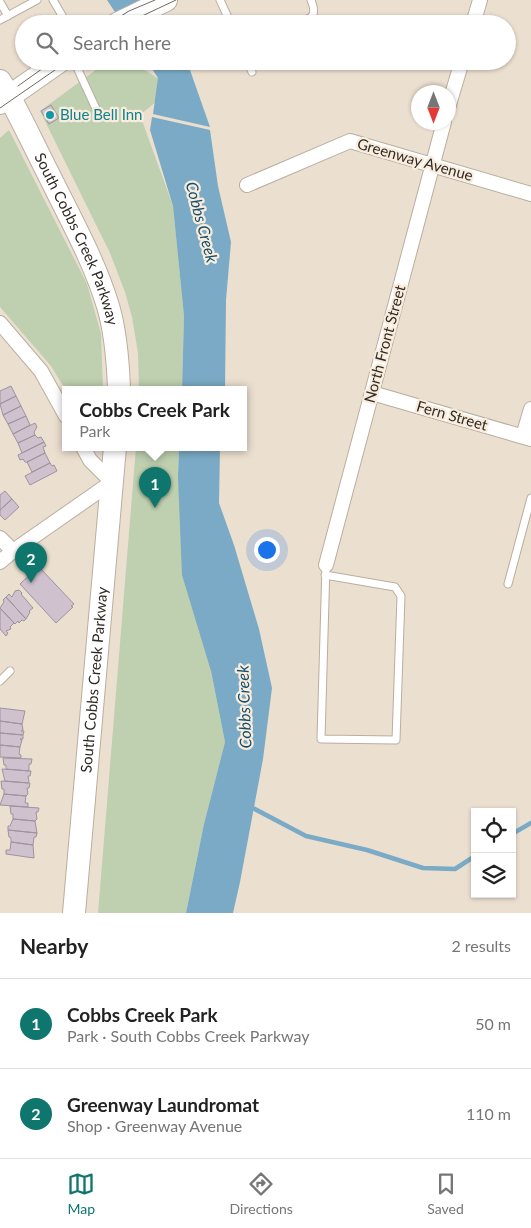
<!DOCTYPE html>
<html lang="en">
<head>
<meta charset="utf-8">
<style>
	:root { --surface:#fff; --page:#f2f2f2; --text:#222; --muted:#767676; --line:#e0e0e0; --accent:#0f766e }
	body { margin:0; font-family:Lato,sans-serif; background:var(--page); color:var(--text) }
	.controls { position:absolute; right:15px; bottom:15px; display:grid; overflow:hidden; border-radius:0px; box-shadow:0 1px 4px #0004 }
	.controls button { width:45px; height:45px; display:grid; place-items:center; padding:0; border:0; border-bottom:1px solid var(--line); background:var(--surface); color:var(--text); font:25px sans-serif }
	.compass { position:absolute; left:411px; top:85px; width:45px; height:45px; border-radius:50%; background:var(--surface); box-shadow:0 1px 4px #0004; rotate:180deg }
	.you { position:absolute; left:266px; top:549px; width:18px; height:18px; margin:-12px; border:4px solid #fff; border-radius:50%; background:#1a73e8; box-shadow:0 0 0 8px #1a73e833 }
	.badge { display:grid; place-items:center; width:32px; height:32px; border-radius:50%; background:var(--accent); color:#fff; font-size:16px; font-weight:700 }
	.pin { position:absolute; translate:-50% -41px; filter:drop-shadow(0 1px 2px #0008) }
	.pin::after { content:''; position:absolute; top:26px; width:18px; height:15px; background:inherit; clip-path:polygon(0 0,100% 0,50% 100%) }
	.popup { position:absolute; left:62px; top:386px; width:185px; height:65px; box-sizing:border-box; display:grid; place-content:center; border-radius:0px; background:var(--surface); filter:drop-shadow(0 1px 4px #0005); font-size:16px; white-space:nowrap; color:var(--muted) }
	.popup b { font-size:19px; color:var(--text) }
	.popup::after { content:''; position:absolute; left:50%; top:100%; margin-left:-10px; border:10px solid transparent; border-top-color:var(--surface) }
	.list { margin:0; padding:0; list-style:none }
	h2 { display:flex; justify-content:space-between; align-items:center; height:65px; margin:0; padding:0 20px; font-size:21px }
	h2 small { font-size:16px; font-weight:400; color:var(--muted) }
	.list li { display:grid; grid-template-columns:32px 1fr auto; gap:15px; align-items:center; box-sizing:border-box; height:90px; padding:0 20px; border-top:1px solid var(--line) }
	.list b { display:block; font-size:19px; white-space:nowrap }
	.list p { margin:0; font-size:16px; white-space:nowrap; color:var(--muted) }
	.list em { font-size:16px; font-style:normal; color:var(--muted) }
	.icon { flex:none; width:28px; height:28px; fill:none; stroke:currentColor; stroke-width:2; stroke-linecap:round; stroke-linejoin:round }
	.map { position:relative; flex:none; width:531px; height:913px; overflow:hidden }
	.search { position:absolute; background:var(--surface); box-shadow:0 1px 4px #0004; left:15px; right:15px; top:15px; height:55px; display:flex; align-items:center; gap:12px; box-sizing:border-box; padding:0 18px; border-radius:28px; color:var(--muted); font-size:19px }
	.sheet { height:245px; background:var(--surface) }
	nav { display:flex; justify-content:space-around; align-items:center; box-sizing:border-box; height:70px; border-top:1px solid var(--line); background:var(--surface); font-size:14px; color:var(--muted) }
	nav a { display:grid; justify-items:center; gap:2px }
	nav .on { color:var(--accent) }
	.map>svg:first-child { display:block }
	.green { fill:#bed0b0 }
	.water { fill:#7aaac5 }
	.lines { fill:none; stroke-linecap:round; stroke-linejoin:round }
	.stream { stroke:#7aaac5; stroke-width:4.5 }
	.building { fill:#cfc1cd; stroke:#a0929e }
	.lane-casing { stroke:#baaea0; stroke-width:9 }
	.street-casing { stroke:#baaea0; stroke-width:16 }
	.primary-casing { stroke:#baaea0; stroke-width:24 }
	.lane { stroke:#fff; stroke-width:7 }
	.street { stroke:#fff; stroke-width:14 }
	.primary { stroke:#fff; stroke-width:22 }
	.tram { stroke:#706a61; stroke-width:1 }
	.culture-dot { fill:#0f9aa8; stroke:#f9ecdd; stroke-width:2 }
	.labels { text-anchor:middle; stroke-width:4.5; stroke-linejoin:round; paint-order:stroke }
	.culture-label { font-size:15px; fill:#0d838f; stroke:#f9ecdd; text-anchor:start }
	.street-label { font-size:15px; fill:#2e2a24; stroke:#f9ecdd }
	.water-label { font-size:16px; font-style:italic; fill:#114f6b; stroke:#f9ecdd }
</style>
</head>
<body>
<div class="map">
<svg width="531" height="913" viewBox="0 0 531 913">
	<rect width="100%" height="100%" fill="#ebdfd0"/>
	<path class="green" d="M108 61H131L165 83 164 95 140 115 173 206 184 316 182 389H139L138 353 132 317 125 292 110 253 40 111Z
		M9 130 87 284 101 334 103 389H66V391L51 366 0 307V138Z
		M136 447H179L178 477 211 671 225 742 204 824 186 913H98Z"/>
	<path class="water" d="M107 0H147L161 24H123Z
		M147 61H185L190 70 210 127 153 114 158 78Z
		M152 117 210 130 218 186 231 242 226 300 225 389H182L184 316 173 206 150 130Z
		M179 447H220L219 503 234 545 259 629 272 688 263 759 240 882 233 913H186L204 824 225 742 211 671 182 575 178 477Z"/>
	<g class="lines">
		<path class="stream" d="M249 806 306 836 367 850 423 868 455 869 475 856
			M512 834 531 823"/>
	</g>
	<path class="building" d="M51 105 59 118 49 124 41 111Z
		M11 386 16 396 0 404V391Z
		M16 396 21 406 3 415 0 404Z
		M21 406 26 416 8 424 3 415Z
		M26 416 30 425 13 434 8 424Z
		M35 423 37 427 34 432 35 435 18 443 13 434Z
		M35 435 38 438 41 437 44 442 22 453 18 443Z
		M44 442 46 446 43 447 45 453 27 462H25L23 459 20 460 18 455Z
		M45 453 50 463 32 472 27 462Z
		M50 463 52 466 54 465 57 471 30 485 25 476Z
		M5 491 12 499 0 510V495Z
		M12 499 19 507 5 520 0 515V510Z
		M37 568 38 569 40 568 74 604 71 606 73 607 56 623 20 584Z
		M19 590 22 593 21 594 33 608 29 611 30 612 26 619 6 597 9 594 12 597 15 591Z
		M6 597 26 619 24 621 22 620 19 623 18 621 15 624 0 608 4 602 3 600Z
		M0 608 14 623 10 627 11 629 6 631 8 633 6 636 0 629Z
		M0 708 25 711 22 724 0 721Z
		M0 721 22 724 23 730 21 731H24L23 735 0 733Z
		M0 733 23 735V739H20L22 740 20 747 0 745Z
		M0 745 20 747 19 754 21 755V758L0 757Z
		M3 758 32 759 31 764H29V771L6 769V765H4Z
		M2 769 31 771 30 776H28L29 782 28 783 5 781Z
		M1 781 30 783 29 788H27L28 794 26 796 4 794V789H2Z
		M4 794 26 796 25 803H28V807L0 805Z
		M10 806 39 808 38 812H36L37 819 35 821 13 819V814H11Z
		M13 819 35 821 37 833 8 830V826H10Z
		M8 830 37 833 36 837H34L33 845 11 842V838L9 837Z
		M11 842 33 845 34 858 6 854V850H10Z"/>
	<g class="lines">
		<defs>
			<path id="lane" d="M53 0 67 24
				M220 0 231 24
				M0 2 8 16
				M0 20 37 0
				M297 24C311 18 318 17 311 0
				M74 61 98 113
				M247 61 252 72
				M325 575 395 587 401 596 396 740 321 739 326 565
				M508 584 531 498
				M0 681 10 671"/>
			<path id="street" d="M473 24 480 0
				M448 108 462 61
				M247 185 350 141 531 194
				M0 323 41 371 66 416
				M372 393 531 439
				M523 436 531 409
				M0 538 13 551
				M0 562 13 551 112 482 90 460 83 447
				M326 565 444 122"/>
			<g id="primary">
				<path d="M117 24 166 0"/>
				<path id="s1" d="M0 81C18 110 32 142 48 173 69 216 94 260 108 306 116 333 118 361 119 389"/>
				<path d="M0 103 60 61"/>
				<path id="s2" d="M74 913 115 447"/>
			</g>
		</defs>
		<use href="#lane" class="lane-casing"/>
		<use href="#street" class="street-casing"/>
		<use href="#primary" class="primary-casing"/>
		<use href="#lane" class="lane"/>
		<use href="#street" class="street"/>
		<use href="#primary" class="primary"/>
		<path class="tram" d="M108 24 129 11 155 0
			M125 24 176 0
			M18 86 53 61
			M0 108 68 61"/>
	</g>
	<circle class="culture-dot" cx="50" cy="115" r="5"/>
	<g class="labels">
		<g class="culture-label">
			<text x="60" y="120">Blue Bell Inn</text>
		</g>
		<g class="street-label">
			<text transform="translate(415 160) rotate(16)" y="5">Greenway Avenue</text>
			<text dy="5" stroke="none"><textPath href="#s1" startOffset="176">South Cobbs Creek Parkway</textPath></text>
			<text transform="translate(385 344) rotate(-75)" y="5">North Front Street</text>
			<text transform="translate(452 416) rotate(16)" y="5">Fern Street</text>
			<text dy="5" stroke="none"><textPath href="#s2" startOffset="234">South Cobbs Creek Parkway</textPath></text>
		</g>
		<g class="water-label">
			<text transform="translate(202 222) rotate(75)" y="6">Cobbs Creek</text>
			<text transform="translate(244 707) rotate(-92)" y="6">Cobbs Creek</text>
		</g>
	</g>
</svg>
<div class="controls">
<button><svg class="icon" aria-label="locate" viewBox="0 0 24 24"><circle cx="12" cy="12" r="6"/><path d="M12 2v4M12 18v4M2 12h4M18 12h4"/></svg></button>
<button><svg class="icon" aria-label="layers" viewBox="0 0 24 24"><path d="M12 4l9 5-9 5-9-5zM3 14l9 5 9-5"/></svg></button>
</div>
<svg class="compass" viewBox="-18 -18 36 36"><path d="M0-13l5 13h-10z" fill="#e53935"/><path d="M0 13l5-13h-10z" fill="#767676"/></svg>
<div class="you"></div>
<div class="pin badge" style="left:155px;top:508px">1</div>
<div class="popup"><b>Cobbs Creek Park</b>Park</div>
<div class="pin badge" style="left:31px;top:583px">2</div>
<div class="search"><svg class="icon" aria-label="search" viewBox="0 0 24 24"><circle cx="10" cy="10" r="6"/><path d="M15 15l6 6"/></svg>Search here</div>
</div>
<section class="sheet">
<h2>Nearby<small>2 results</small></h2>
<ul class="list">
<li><span class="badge">1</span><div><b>Cobbs Creek Park</b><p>Park · South Cobbs Creek Parkway</p></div><em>50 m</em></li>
<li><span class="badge">2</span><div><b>Greenway Laundromat</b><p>Shop · Greenway Avenue</p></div><em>110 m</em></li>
</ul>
</section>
<nav>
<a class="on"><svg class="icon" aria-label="map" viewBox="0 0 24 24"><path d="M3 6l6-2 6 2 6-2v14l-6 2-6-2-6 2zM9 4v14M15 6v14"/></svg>Map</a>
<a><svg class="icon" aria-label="directions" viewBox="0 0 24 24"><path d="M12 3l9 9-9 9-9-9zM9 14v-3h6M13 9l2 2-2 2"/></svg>Directions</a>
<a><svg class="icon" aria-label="saved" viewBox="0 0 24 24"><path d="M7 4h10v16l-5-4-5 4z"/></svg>Saved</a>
</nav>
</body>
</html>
